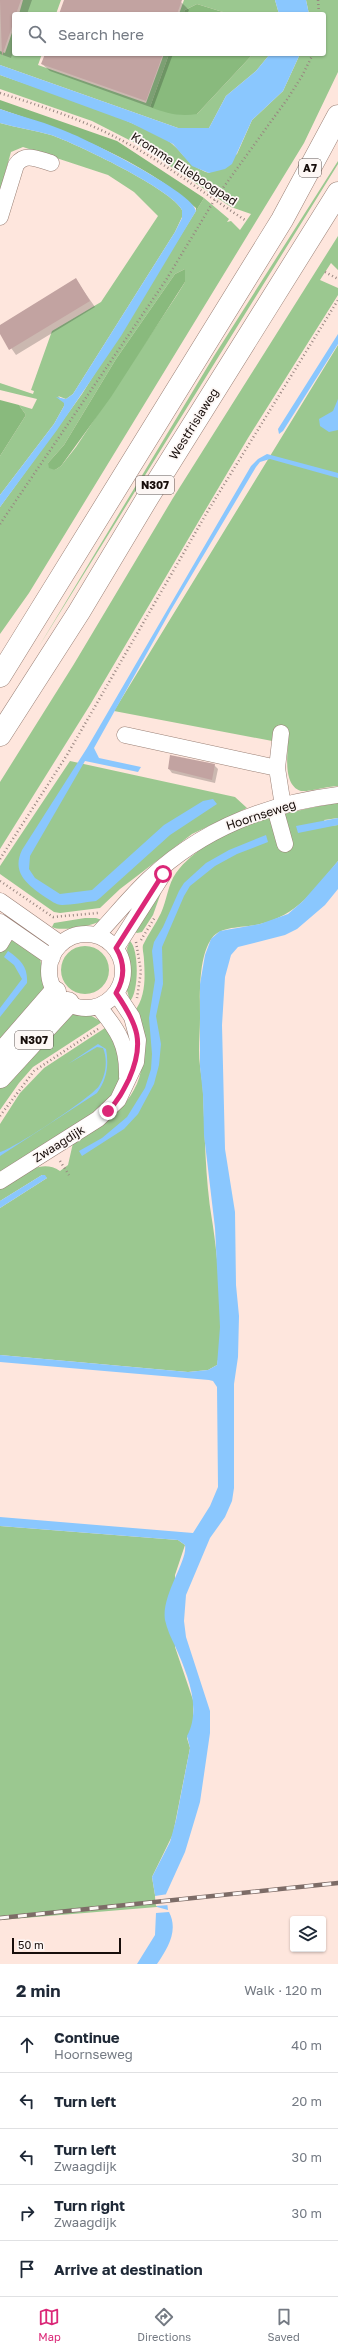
<!DOCTYPE html>
<html lang="en">
<head>
<meta charset="utf-8">
<style>
	:root { --surface:#fff; --page:#f6f6f7; --text:#1f2937; --muted:#747a83; --line:#e0e1e3; --accent:#db2777 }
	body { margin:0; font-family:"Golos Text",sans-serif; background:var(--page); color:var(--text) }
	.controls { position:absolute; right:12px; bottom:12px; display:grid; overflow:hidden; border-radius:4px; box-shadow:0 1px 3px #0004 }
	.controls button { width:36px; height:36px; display:grid; place-items:center; padding:0; border:0; border-bottom:1px solid var(--line); background:var(--surface); color:var(--text); font:20px sans-serif }
	.scale { position:absolute; left:12px; bottom:10px; width:109px; box-sizing:border-box; padding-left:4px; border:2px solid #170d0a; border-top:0; font-size:11px; line-height:14px; white-space:nowrap; color:#170d0a; -webkit-text-stroke:3px #fdf7f5; paint-order:stroke }
	.stop { position:absolute; width:12px; height:12px; margin:-9px; border:3px solid #db2777; border-radius:50%; background:#fff }
	.stop.end { background:#db2777; border-color:#fff; box-shadow:0 1px 4px #0008 }
	.list { margin:0; padding:0; list-style:none }
	h2 { display:flex; justify-content:space-between; align-items:center; height:52px; margin:0; padding:0 16px; font-size:17px }
	h2 small { font-size:13px; font-weight:400; color:var(--muted) }
	.list li { display:grid; grid-template-columns:26px 1fr auto; gap:12px; align-items:center; box-sizing:border-box; height:56px; padding:0 16px; border-top:1px solid var(--line) }
	.list b { display:block; font-size:15px; white-space:nowrap }
	.list p { margin:0; font-size:13px; white-space:nowrap; color:var(--muted) }
	.list em { font-size:13px; font-style:normal; color:var(--muted) }
	.icon { flex:none; width:22px; height:22px; fill:none; stroke:currentColor; stroke-width:2; stroke-linecap:round; stroke-linejoin:round }
	.map { position:relative; flex:none; width:338px; height:1964px; overflow:hidden }
	.search { position:absolute; background:var(--surface); box-shadow:0 1px 3px #0004; left:12px; right:12px; top:12px; height:44px; display:flex; align-items:center; gap:10px; box-sizing:border-box; padding:0 14px; border-radius:4px; color:var(--muted); font-size:15px }
	.sheet { height:332px; background:var(--surface) }
	nav { display:flex; justify-content:space-around; align-items:center; box-sizing:border-box; height:56px; border-top:1px solid var(--line); background:var(--surface); font-size:11px; color:var(--muted) }
	nav a { display:grid; justify-items:center; gap:2px }
	nav .on { color:var(--accent) }
	.map>svg:first-child { display:block }
	.green { fill:#9bc890; fill-rule:evenodd }
	.forest { fill:#89ba7d }
	.water { fill:#8ac7fe }
	.pier { fill:#fee6dd }
	.shadow { fill:#0003 }
	.building { fill:#c2a3a1 }
	.lines { fill:none; stroke-linecap:round; stroke-linejoin:round }
	.minor-casing { stroke:#9a8076; stroke-width:17 }
	.highway-casing { stroke:#9a8076; stroke-width:23 }
	.path { stroke:#988680; stroke-width:2.5; stroke-dasharray:1 3; stroke-linecap:butt }
	.minor { stroke:#fff; stroke-width:16 }
	.highway { stroke:#fff; stroke-width:22 }
	.rail-casing { stroke:#7d6c67; stroke-width:4.5 }
	.rail { stroke:#fdf7f5; stroke-width:3; stroke-dasharray:9; stroke-linecap:butt }
	.route { stroke:#db2777; stroke-width:5 }
	.labels { text-anchor:middle; stroke-width:3.5; stroke-linejoin:round; paint-order:stroke }
	.shield { fill:#fdf7f5; stroke:#5c5350; stroke-width:1 }
	.shield-label { font-size:11px; font-weight:bold; fill:#170d0a }
	.street-label { font-size:12px; fill:#170d0a; stroke:#fdf7f5 }
</style>
</head>
<body>
<div class="map">
<svg width="338" height="1964" viewBox="0 0 338 1964">
	<rect width="100%" height="100%" fill="#fee6dd"/>
	<path class="green" d="M23 0H61L56 14H19Z
		M184 0H275L279 14 226 13 197 4 185 10 183 14H179Z
		M306 0H338V72L304 143 29 593 0 634V507L82 394 204 198 229 219 227 222 231 221 240 230 251 214 231 207 137 144 92 121 0 89V75C54 94 110 111 162 137 183 148 184 165 209 173L237 154 252 120 283 91 300 54H324V14H309ZM185 269V282L177 295 76 447 61 466 55 470 48 463 64 445 116 359 175 274Z
		M14 27V54H42L38 65 146 103 164 54H169L150 107 197 114 253 54H270L256 71 226 96 209 128H178L0 65V51L5 53Z
		M0 123C17 128 34 130 51 135 75 143 173 190 182 210V217L175 232 73 394 66 399 58 396 65 403 64 406 54 424 0 495V456L26 415 19 405 32 409 37 399 0 390V383L33 394 34 391 31 390 52 331 101 302 158 216 134 192 108 175 23 147 11 152 0 191Z
		M338 161V164L38 648 214 356Z
		M338 236V270L331 263 320 280 338 288V295L248 438 90 705 0 849V782L74 664 173 498Z
		M338 345V786C330 786 308 792 301 791 284 786 287 758 288 744L114 711Z
		M70 761 235 797 247 808 192 834 120 889 100 908 60 913 54 912 0 874V866Z
		M338 803V818L324 820 328 826 338 825V861C314 890 298 915 260 924 245 928 221 925 212 938 198 957 200 995 200 1018 200 1034 198 1051 200 1066 201 1075 203 1084 203 1093 205 1135 205 1178 212 1220 218 1257 225 1329 217 1365L208 1370 188 1372 0 1355V1208L47 1178 42 1175 0 1201V1189C18 1178 39 1157 60 1171L68 1165 73 1143C102 1125 139 1103 142 1063 143 1047 136 1028 134 1012 146 997 145 978 144 960 144 955 142 949 143 945 148 934 156 924 161 913 167 900 168 884 176 873 208 829 288 811 338 803Z
		M163 887 153 915 142 932 137 933 133 931Z
		M85 918H96L102 920C94 926 60 932 52 927L54 923Z
		M0 929 40 957 44 984 43 996 0 1046Z
		M130 941C139 949 139 992 130 1001L126 987 129 972 127 948Z
		M61 970a24 24 0 1 1 48 0a24 24 0 1 1-48 0Z
		M70 1014 90 1015 102 1022 33 1067 19 1083 0 1110V1086Z
		M108 1026 118 1044 120 1078 115 1092 105 1105 0 1172V1124L20 1093 44 1068Z
		M0 1526 178 1540 185 1545 175 1575V1647L193 1700V1727L187 1738 190 1748 173 1834 152 1877 157 1907 0 1920Z"/>
	<path class="forest" d="M197 4 226 13 244 14H183L185 10Z
		M169 54H253L197 114C179 117 166 113 150 107Z
		M0 100 117 141 204 198 196 211V208C139 158 70 133 0 109Z
		M185 269V282L111 397 61 466 55 470 49 468 48 463 64 445 116 359 175 274Z
		M0 400 19 405 26 415 0 456Z"/>
	<path class="water" d="M275 0H306L309 14H279Z
		M270 54H300L283 91 252 120 232 164 225 169 209 173 192 166 173 144 131 123 0 75V65L178 128H209L226 96 256 71Z
		M0 109C23 117 48 123 70 133 90 141 194 193 196 211L121 336 57 430 0 507V495L54 424 64 406V403L56 397 66 399 73 394 175 232 182 218V210C173 190 75 143 51 135 34 130 17 128 0 123Z
		M338 334V344L283 431 279 434 278 429Z
		M338 399V430L329 432 320 426 319 419 333 411Z
		M267 454 338 473V478L270 459 260 462 256 467 171 610 94 748 99 758 141 767 138 772 85 761 30 856 29 869 35 878 60 894 92 890 164 825 203 801 213 799 217 804 170 835 100 898 96 901C85 902 72 905 62 905 56 905 50 900 45 897 28 885 11 873 22 850L87 748 251 466 258 459Z
		M338 818V825L298 833 296 826Z
		M266 835 268 842 237 854 215 866 190 886 184 896 162 947 163 984 156 1016 161 1044 159 1065 154 1084 138 1114 124 1129 82 1156 79 1151 102 1138 127 1117 145 1088 151 1069 152 1054 149 1018 155 980 152 951 154 942 163 927 179 891 184 883 206 863 229 850Z
		M338 861V889L325 905 297 929 285 935 238 947 231 955 225 977 222 1025 225 1149 235 1212 236 1285 239 1316 238 1357 234 1384V1488L232 1501 225 1517 210 1538 186 1595 184 1621 186 1637 210 1711V1733L200 1802 185 1852 166 1894 168 1910 157 1907 152 1877 170 1842 176 1820 190 1748 187 1736C202 1708 187 1673 175 1646 171 1638 167 1629 165 1620 161 1595 188 1561 185 1545L178 1540 0 1526V1517L193 1533 210 1506 218 1487 217 1387 213 1381 209 1380 0 1362V1355L188 1372 208 1370 217 1365 220 1327 215 1228 204 1135 203 1095 200 1067V984L205 955 211 939 220 931 260 924 288 914 303 901Z
		M8 951C21 960 28 967 27 983L0 1017V1008L22 979 14 965 4 957Z
		M98 1044 106 1049C109 1065 107 1079 97 1093L0 1156V1152C12 1150 92 1097 99 1086 106 1075 108 1060 103 1048L97 1047 68 1064Z
		M42 1175H45L47 1178 0 1208V1201Z
		M169 1912C179 1931 167 1949 157 1964H137L155 1935 156 1913Z"/>
	<path class="pier" d="M168 1894 169 1905 156 1906 155 1896Z"/>
	<path class="shadow" d="M0 0H32L27 14H14V49L11 58 0 54Z
		M65 0H175L181 2 189 10 187 14H60Z
		M46 54H173L153 108 50 71 42 64Z
		M76 280 95 307 16 355 0 332V326Z
		M214 765 218 769 215 783 172 773 169 769Z"/>
	<path class="building" d="M0 0H21L16 14H14V21L2 56Z
		M64 0H182L177 14H59Z
		M45 54H163L146 101 41 64Z
		M76 278 90 301 9 350 0 334V325Z
		M170 755 215 764 212 780 168 769Z"/>
	<g class="lines">
		<defs>
			<path id="minor" d="M0 217 16 165C25 152 37 159 51 163
				M125 735 277 768 283 806
				M277 768 281 733
				M275 808 285 844
				M0 901 61 944
				M0 922 52 958
				M49 971a37 37 0 1 1 74 0a37 37 0 1 1-74 0Z
				M97 935C114 917 130 897 149 879 202 829 265 804 338 795
				M0 944 9 929
				M116 948 162 876
				M98 1006C118 1030 128 1045 127 1077
				M0 1181 98 1119 118 1100 136 1062 138 1040 132 1017 116 993"/>
			<path id="highway" d="M0 676 282 220 338 116
				M0 735 79 612 148 497 338 193
				M2 1053 55 992
				M0 1077 68 1003"/>
		</defs>
		<use href="#minor" class="minor-casing"/>
		<use href="#highway" class="highway-casing"/>
		<path class="path" d="M318 0 319 14
			M0 93C41 106 81 119 119 139 164 162 203 193 245 220
			M325 272 338 279
			M0 524 166 280 215 199 288 98 302 76 313 54
			M0 859 67 755 209 509 338 300
			M0 881 53 917 98 913
			M141 940 155 917
			M136 942 141 971 137 998
			M0 1116 34 1071 98 1029
			M60 1161 69 1175"/>
		<use href="#minor" class="minor"/>
		<use href="#highway" class="highway"/>
		<defs>
			<path id="rail" d="M0 1918 338 1883"/>
		</defs>
		<use href="#rail" class="rail-casing"/>
		<use href="#rail" class="rail"/>
	</g>
	<g class="lines">
		<path class="route" d="M108 1111C118 1101 123 1091 129 1079 145 1043 138 1025 116 993 125 978 125 963 116 948L163 874"/>
	</g>
	<g class="labels">
		<g class="shield">
			<rect x="299" y="159" width="22" height="18" rx="3"/>
			<rect x="136" y="476" width="38" height="18" rx="3"/>
			<rect x="15" y="1031" width="38" height="18" rx="3"/>
		</g>
		<g class="shield-label">
			<text x="310" y="172">A7</text>
			<text x="155" y="489">N307</text>
			<text x="34" y="1044">N307</text>
		</g>
		<g class="street-label">
			<text transform="translate(184 169) rotate(33)" y="4">Kromme Elleboogpad</text>
			<text transform="translate(194 424) rotate(-58)" y="4">Westfrisiaweg</text>
			<text transform="translate(261 815) rotate(-18)" y="4">Hoornseweg</text>
			<text transform="translate(59 1144) rotate(-32)" y="4">Zwaagdijk</text>
		</g>
	</g>
</svg>
<div class="controls">
<button><svg class="icon" aria-label="layers" viewBox="0 0 24 24"><path d="M12 4l9 5-9 5-9-5zM3 14l9 5 9-5"/></svg></button>
</div>
<div class="scale">50 m</div>
<div class="stop" style="left:163px;top:874px"></div>
<div class="stop end" style="left:108px;top:1111px"></div>
<div class="search"><svg class="icon" aria-label="search" viewBox="0 0 24 24"><circle cx="10" cy="10" r="6"/><path d="M15 15l6 6"/></svg>Search here</div>
</div>
<section class="sheet">
<h2>2 min<small>Walk · 120 m</small></h2>
<ul class="list">
<li><svg class="icon" aria-label="ahead" viewBox="0 0 24 24"><path d="M12 20V5M6 11l6-6 6 6"/></svg><div><b>Continue</b><p>Hoornseweg</p></div><em>40 m</em></li>
<li><svg class="icon" aria-label="left" viewBox="0 0 24 24"><path d="M17 20v-9H6M10 6l-5 5 5 5"/></svg><div><b>Turn left</b></div><em>20 m</em></li>
<li><svg class="icon" aria-label="left" viewBox="0 0 24 24"><path d="M17 20v-9H6M10 6l-5 5 5 5"/></svg><div><b>Turn left</b><p>Zwaagdijk</p></div><em>30 m</em></li>
<li><svg class="icon" aria-label="right" viewBox="0 0 24 24"><path d="M7 20v-9h11M14 6l5 5-5 5"/></svg><div><b>Turn right</b><p>Zwaagdijk</p></div><em>30 m</em></li>
<li><svg class="icon" aria-label="arrive" viewBox="0 0 24 24"><path d="M6 21V4h12l-3 4 3 4H6"/></svg><div><b>Arrive at destination</b></div></li>
</ul>
</section>
<nav>
<a class="on"><svg class="icon" aria-label="map" viewBox="0 0 24 24"><path d="M3 6l6-2 6 2 6-2v14l-6 2-6-2-6 2zM9 4v14M15 6v14"/></svg>Map</a>
<a><svg class="icon" aria-label="directions" viewBox="0 0 24 24"><path d="M12 3l9 9-9 9-9-9zM9 14v-3h6M13 9l2 2-2 2"/></svg>Directions</a>
<a><svg class="icon" aria-label="saved" viewBox="0 0 24 24"><path d="M7 4h10v16l-5-4-5 4z"/></svg>Saved</a>
</nav>
</body>
</html>
